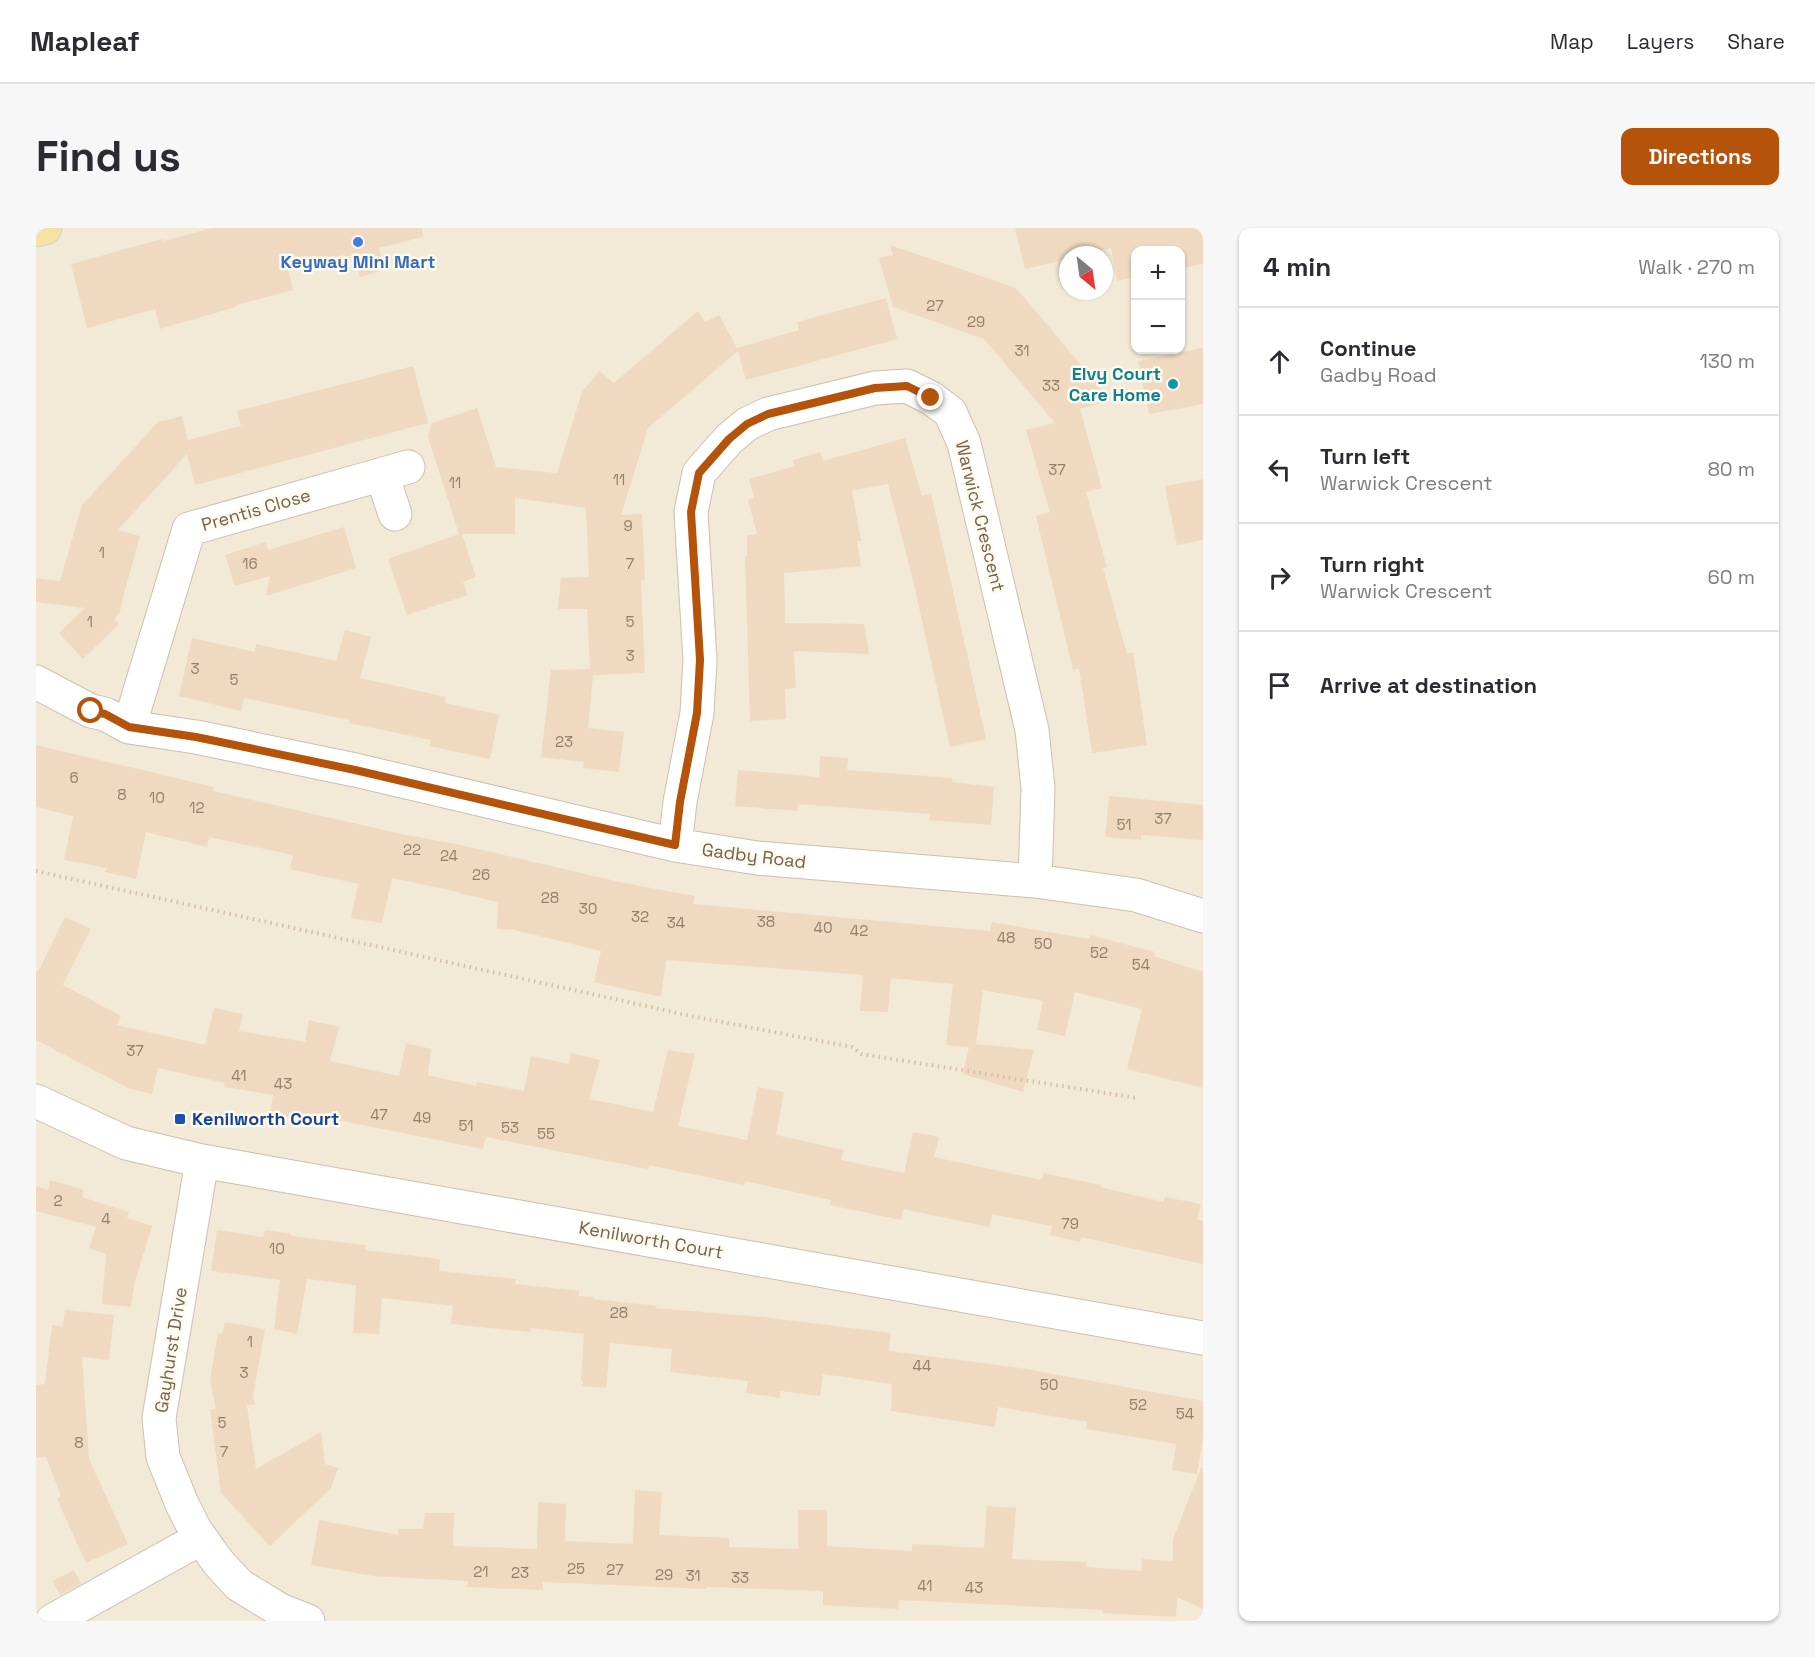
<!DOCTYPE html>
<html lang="en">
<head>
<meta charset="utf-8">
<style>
	:root { --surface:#fff; --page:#f7f7f7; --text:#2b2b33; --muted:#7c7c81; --line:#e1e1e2; --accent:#b45309 }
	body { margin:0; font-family:"Space Grotesk",sans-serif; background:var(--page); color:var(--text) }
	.controls { position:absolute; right:18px; top:18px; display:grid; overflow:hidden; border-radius:12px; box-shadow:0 2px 4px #0004 }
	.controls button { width:54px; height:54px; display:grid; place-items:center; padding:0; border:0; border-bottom:2px solid var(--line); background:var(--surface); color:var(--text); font:30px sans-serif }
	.compass { position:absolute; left:1023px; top:18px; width:54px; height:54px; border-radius:50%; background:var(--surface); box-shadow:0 2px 4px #0004; rotate:151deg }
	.stop { position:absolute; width:18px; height:18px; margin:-14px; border:4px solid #b45309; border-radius:50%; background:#fff }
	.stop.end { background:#b45309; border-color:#fff; box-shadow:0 2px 6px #0008 }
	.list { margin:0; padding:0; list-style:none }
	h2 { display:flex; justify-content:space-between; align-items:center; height:78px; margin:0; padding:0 24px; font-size:26px }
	h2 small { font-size:20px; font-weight:400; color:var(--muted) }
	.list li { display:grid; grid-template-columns:39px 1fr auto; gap:18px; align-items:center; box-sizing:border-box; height:108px; padding:0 24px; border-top:2px solid var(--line) }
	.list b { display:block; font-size:22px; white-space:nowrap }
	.list p { margin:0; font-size:20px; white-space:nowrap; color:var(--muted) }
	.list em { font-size:20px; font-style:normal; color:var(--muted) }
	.icon { flex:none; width:33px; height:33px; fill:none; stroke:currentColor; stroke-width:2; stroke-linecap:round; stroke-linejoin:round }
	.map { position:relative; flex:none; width:1167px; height:1393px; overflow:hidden; border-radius:12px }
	header { display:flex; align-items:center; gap:36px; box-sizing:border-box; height:84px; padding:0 30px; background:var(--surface); border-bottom:2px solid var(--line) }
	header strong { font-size:28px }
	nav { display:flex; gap:33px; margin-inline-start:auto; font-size:21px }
	.intro { display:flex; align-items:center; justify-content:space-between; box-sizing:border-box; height:144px; padding:0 36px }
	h1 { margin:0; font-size:42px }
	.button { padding:15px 27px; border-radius:12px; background:var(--accent); color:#fff; font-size:21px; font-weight:700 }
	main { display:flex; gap:36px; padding:0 36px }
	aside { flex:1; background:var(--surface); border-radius:12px; box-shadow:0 2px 4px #0004 }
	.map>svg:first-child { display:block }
	.residential { fill:#f2e9d6; fill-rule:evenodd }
	.building { fill:#efdac1 }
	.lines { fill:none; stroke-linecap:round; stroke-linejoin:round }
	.minor-casing { stroke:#ccbfae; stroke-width:35 }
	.major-casing { stroke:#d8d2cd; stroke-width:35 }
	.path { stroke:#d4bea4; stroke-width:4; stroke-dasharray:1.5 4.5; stroke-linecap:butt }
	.minor { stroke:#fff; stroke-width:33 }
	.major { stroke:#f5e3a5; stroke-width:33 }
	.route { stroke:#b45309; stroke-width:8 }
	.shop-dot { fill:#3f7fe0; stroke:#fefaee; stroke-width:2 }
	.culture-dot { fill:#0f9aa8; stroke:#fefaee; stroke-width:2 }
	.transit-dot { fill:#1a4fb4; stroke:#fefaee; stroke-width:2 }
	.labels { text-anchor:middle; stroke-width:5; stroke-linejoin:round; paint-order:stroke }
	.number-label { font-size:15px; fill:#927e6a }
	.shop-label { font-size:18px; font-weight:bold; fill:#366cbe; stroke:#fefaee }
	.culture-label { font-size:18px; font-weight:bold; fill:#0d838f; stroke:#fefaee; text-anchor:end }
	.street-label { font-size:18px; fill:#73604d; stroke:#fefaee }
	.transit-label { font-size:18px; font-weight:bold; fill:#164399; stroke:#fefaee; text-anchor:start }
</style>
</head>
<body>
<header>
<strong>Mapleaf</strong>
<nav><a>Map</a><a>Layers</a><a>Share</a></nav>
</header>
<div class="intro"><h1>Find us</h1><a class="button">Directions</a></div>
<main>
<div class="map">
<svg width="1167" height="1393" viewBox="0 0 1167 1393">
	<rect width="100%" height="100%" fill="#fbf6e8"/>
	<path class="residential" d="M0 0H1167V1393H0ZM1100 22H1144V122H1100ZM1032 27H1068V63H1032Z"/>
	<path class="building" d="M176 0H386L387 9 343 20 348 42 324 49 319 27 308 30 307 27 252 41 257 62 200 77V79L124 101 119 81 51 100 35 36 126 11 127 13Z
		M979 0H1167V36L1144 40V22H1100V49L1081 53 1075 20 1046 27H1032V31L989 41Z
		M854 17 980 60 1056 150 1060 148 1067 174 1044 181 1066 260 1050 264 1071 339 1067 340 1091 426 1097 424 1111 517 1056 525 1043 440 1037 442 1000 288 1014 284 990 202 1019 195 948 111 857 79 843 30 857 27Z
		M850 70 861 111 710 152 702 123 612 200 585 287 606 286 609 352H605L609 445 557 447 552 500 588 504 583 544 547 540 548 534 505 529 515 442 554 441 551 381H522L525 350 553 349 550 280 479 270V306H426L440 349 427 354 432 367 371 387 352 331 423 306 392 209 396 195 441 180 460 239 521 245 546 164 563 143 578 155 662 83 669 94 683 87 701 120 763 102 761 94Z
		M1167 120V176L1113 186 1102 133Z
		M377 138 392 195 159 257 151 226 82 302 104 308 86 373 84 384 78 391 83 396 47 431 23 405 49 380 0 374V350L24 353 46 277 122 194 146 188 152 212 205 198 201 183Z
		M869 210 886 268 895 265 950 511 914 519 877 352 852 256 816 263 825 313H821L825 338 748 345 749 395 828 396 833 426 758 423 760 460 749 461 750 491 714 493 709 328H711V307L721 306 712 272 718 270 713 251 759 238 757 232 784 224 787 233Z
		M1167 251V312L1141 317 1129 258Z
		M308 299 320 340 230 368 234 348 199 358 189 327 230 314 232 322Z
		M309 402 335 409 324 450 410 469 409 475 463 487 454 531 393 518 395 512 313 495V492L208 470 205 483 143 468 156 410 219 424 220 416 300 433Z
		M0 517 178 559 177 563 365 606 425 617 588 655 659 668 657 676 954 703 956 694 1053 711 1054 707 1119 724 1118 728 1167 744V860L1091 841 1106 781 1039 764 1029 808 1001 802 1007 773 947 762 940 816 998 822 987 864 927 846 933 819 910 817 917 756 855 750 852 784 824 783 827 747 630 732 625 769 558 754 565 723 479 702 461 701 462 674 423 665V664L356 650 346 695 315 690 322 656 254 641 257 627 173 609 171 619 110 604 100 651 69 644 71 640 28 632 37 588 0 579Z
		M784 528 812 530 811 542 916 550V554L958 559 955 597 893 592 894 586 762 576 761 583 699 578 702 542 783 549Z
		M1073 568 1167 577V612L1105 607V612L1069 609Z
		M29 689 55 701 27 757 85 788 81 797 169 817 178 780 207 786 203 803 269 814 273 792 303 799 294 833 363 848 370 815 395 821 392 847 440 858 441 854 488 863 495 828 533 836 535 825 564 832 553 871 617 884 632 822 659 826 642 898 711 912 722 859 748 864 740 907 808 922 805 932 868 945 877 904 903 909 898 929 1006 952 1008 945 1065 957 1064 959 1128 974 1129 969 1165 976 1161 991 1167 993V1036L1045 1009 1044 1014 1014 1007 1016 998 956 986 953 999 867 981 865 992 794 977 795 972 709 953 708 957 613 937 612 941 450 909 447 921 261 884 260 890 234 886 237 867 188 859 189 855 122 840 116 866 94 861 0 812V743L2 744Z
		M14 952 48 962 46 969 93 984 91 990 116 998 98 1057 95 1079 66 1076 70 1026 53 1020 60 999 0 983V958L12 962Z
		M181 1002 227 1009 229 1002 255 1006V1008L329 1017V1022L404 1031 403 1043 480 1051 479 1056 543 1063V1068L558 1069 557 1071 621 1078 620 1080 727 1089 855 1105 853 1123 978 1139 1167 1173V1210L1161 1246 1136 1242 1140 1216 1050 1201 1051 1194 962 1179 959 1199 855 1183 856 1156 787 1146 784 1168 744 1163V1170L710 1165 712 1153 634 1144 636 1121 574 1115 570 1160 546 1158 547 1154 545 1153 548 1106 495 1100V1104L415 1096 417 1078 346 1070 343 1106 317 1105 320 1057 271 1051 261 1106 238 1101 244 1052 175 1043Z
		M29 1082 78 1087 73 1132 46 1129 53 1231 92 1316 50 1335 21 1271 25 1268 10 1229 0 1230V1157L9 1156 16 1097 27 1098Z
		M189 1094 229 1101 217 1168 219 1177H211L220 1241 285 1204 289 1236 302 1240 295 1260 234 1318 185 1265 174 1182 180 1181 174 1152 182 1105 186 1106Z
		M1165 1240H1167V1381L1141 1369 1140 1389 1067 1385V1382L863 1372 862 1381 787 1377V1363L671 1359V1361L507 1354V1362L431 1359 432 1353 337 1348 275 1337 283 1292 362 1307V1301H387L389 1285H418L417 1318 501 1321 502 1274 530 1276 529 1313 597 1316 599 1262 626 1264 623 1307 693 1310V1319L762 1321V1282H791V1318L876 1323V1316L948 1320 951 1278 980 1280 976 1331 1051 1334 1050 1339 1105 1343 1106 1331 1137 1333V1311Z
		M38 1342 45 1356 24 1367 17 1353Z"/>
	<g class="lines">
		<defs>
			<path id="minor" d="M346 247 359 286
				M0 454 55 483 69 486 93 499 160 509 319 542 639 617 721 630 999 653 1100 667 1167 688
				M93 499 153 301 372 239
				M639 617 644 574 661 485 664 432 655 284 663 245 693 211 711 196 732 186 839 160 871 158 895 170 914 184 928 215 996 502 1002 560 999 653
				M0 873 90 915 166 933 1167 1110
				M166 933 123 1190 127 1229 146 1276 159 1302 182 1334 203 1357 244 1382 272 1393
				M16 1393 165 1310"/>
			<path id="major" d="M0 2 9 0"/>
		</defs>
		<use href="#minor" class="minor-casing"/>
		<use href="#major" class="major-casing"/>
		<path class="path" d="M0 643 655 788 816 819 825 826 1101 870"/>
		<use href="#minor" class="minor"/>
		<use href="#major" class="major"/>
	</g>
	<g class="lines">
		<path class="route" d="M55 483 69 486 93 499 160 509 319 542 639 617 644 574 661 485 664 432 655 284 663 245 693 211 711 196 732 186 839 160 871 158 895 170"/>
	</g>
	<circle class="shop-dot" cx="322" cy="14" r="6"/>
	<circle class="culture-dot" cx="1137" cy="156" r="6"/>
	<rect class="transit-dot" x="138" y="885" width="12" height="12" rx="3"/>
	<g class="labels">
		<g class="number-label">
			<text x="899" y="83">27</text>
			<text x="940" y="99">29</text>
			<text x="986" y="128">31</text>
			<text x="1015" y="163">33</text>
			<text x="1021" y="247">37</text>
			<text x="583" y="257">11</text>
			<text x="419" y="260">11</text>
			<text x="592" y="303">9</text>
			<text x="66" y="330">1</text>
			<text x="214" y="341">16</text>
			<text x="594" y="341">7</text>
			<text x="54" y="399">1</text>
			<text x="594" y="399">5</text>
			<text x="594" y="433">3</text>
			<text x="159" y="446">3</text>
			<text x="198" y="457">5</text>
			<text x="528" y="519">23</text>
			<text x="38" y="555">6</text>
			<text x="86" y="572">8</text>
			<text x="121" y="575">10</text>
			<text x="161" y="585">12</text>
			<text x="1127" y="596">37</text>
			<text x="1088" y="602">51</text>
			<text x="376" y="627">22</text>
			<text x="413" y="633">24</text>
			<text x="445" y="652">26</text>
			<text x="514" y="675">28</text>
			<text x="552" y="686">30</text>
			<text x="604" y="694">32</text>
			<text x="730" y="699">38</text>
			<text x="640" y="700">34</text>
			<text x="787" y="705">40</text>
			<text x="823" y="708">42</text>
			<text x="970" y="715">48</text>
			<text x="1007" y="721">50</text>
			<text x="1063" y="730">52</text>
			<text x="1105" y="742">54</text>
			<text x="99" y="828">37</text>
			<text x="203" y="853">41</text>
			<text x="247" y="861">43</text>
			<text x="343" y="892">47</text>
			<text x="386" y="895">49</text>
			<text x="430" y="903">51</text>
			<text x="474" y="905">53</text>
			<text x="510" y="911">55</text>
			<text x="22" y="978">2</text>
			<text x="70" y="996">4</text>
			<text x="1034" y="1001">79</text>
			<text x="241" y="1026">10</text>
			<text x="583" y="1090">28</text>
			<text x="214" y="1119">1</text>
			<text x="886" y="1143">44</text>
			<text x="208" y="1150">3</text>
			<text x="1013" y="1162">50</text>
			<text x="1102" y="1182">52</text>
			<text x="1149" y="1191">54</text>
			<text x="186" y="1200">5</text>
			<text x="43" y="1220">8</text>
			<text x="188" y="1229">7</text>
			<text x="540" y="1346">25</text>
			<text x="579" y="1347">27</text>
			<text x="445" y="1349">21</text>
			<text x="484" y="1350">23</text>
			<text x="628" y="1352">29</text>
			<text x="657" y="1353">31</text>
			<text x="704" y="1355">33</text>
			<text x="889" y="1363">41</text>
			<text x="938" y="1365">43</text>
		</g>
		<g class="shop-label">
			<text x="322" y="40">Keyway Mini Mart</text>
		</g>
		<g class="culture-label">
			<text x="1125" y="152">Elvy Court<tspan x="1125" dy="21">Care Home</tspan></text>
		</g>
		<g class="street-label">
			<text transform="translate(220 282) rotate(-16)" y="6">Prentis Close</text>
			<text transform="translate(944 288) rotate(76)" y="6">Warwick Crescent</text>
			<text transform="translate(718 628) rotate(7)" y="6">Gadby Road</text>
			<text transform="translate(615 1012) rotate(10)" y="6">Kenilworth Court</text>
			<text transform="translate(135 1122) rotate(-81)" y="6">Gayhurst Drive</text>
		</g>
		<g class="transit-label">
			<text x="156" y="897">Kenilworth Court</text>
		</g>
	</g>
</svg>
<div class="controls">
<button>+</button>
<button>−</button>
</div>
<svg class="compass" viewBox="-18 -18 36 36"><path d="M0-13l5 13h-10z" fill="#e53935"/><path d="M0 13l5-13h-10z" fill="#7c7c81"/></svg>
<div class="stop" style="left:55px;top:483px"></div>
<div class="stop end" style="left:895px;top:170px"></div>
</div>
<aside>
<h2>4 min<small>Walk · 270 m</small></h2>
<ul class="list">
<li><svg class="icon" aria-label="ahead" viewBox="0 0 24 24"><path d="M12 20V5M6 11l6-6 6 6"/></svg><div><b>Continue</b><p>Gadby Road</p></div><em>130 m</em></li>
<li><svg class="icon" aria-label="left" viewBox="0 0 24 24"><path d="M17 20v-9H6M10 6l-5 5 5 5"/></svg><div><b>Turn left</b><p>Warwick Crescent</p></div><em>80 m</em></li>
<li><svg class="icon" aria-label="right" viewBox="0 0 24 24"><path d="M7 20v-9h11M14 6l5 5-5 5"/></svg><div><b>Turn right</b><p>Warwick Crescent</p></div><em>60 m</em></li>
<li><svg class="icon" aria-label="arrive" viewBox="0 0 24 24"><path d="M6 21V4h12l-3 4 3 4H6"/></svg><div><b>Arrive at destination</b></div></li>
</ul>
</aside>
</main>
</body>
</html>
